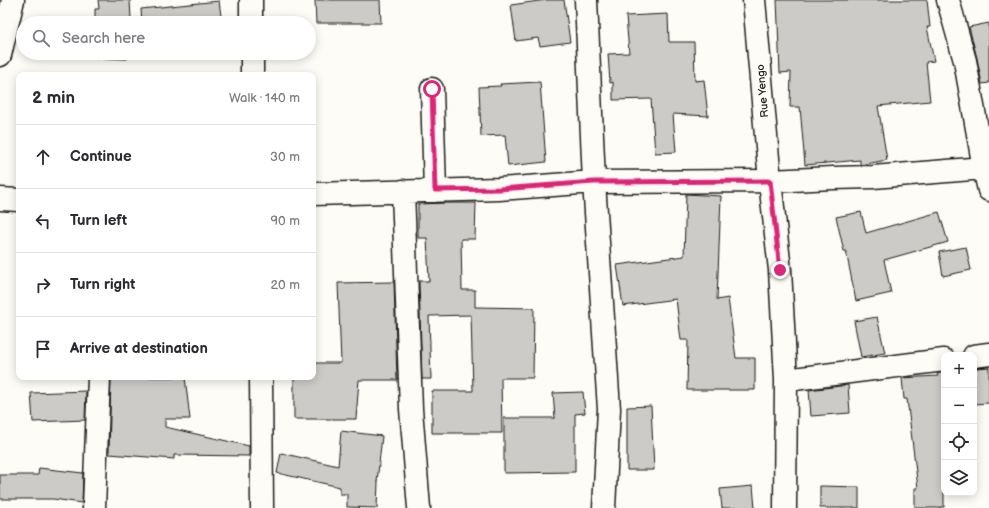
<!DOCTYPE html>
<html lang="en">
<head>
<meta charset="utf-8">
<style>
	:root { --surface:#fff; --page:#f7f7f7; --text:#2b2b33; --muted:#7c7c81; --line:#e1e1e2 }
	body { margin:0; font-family:"Balsamiq Sans",sans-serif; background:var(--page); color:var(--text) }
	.controls { position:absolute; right:12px; bottom:12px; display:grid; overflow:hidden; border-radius:8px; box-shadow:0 2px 10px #0003 }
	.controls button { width:36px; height:36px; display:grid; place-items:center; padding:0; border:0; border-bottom:1px solid var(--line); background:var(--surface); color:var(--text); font:20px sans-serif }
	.stop { position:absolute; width:12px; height:12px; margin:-9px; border:3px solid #db2777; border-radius:50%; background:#fff }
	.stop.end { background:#db2777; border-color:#fff; box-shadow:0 1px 4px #0008 }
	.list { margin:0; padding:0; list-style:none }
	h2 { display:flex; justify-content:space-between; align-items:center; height:52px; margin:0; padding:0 16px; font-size:17px }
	h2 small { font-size:13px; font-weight:400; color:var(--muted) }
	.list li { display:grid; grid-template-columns:26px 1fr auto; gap:12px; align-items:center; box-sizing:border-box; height:64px; padding:0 16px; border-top:1px solid var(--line) }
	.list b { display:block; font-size:15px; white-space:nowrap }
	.list em { font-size:13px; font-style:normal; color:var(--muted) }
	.icon { flex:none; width:22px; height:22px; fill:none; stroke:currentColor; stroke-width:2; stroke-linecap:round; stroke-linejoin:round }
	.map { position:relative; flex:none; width:989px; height:508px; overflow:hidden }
	.search { position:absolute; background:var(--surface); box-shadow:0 2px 10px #0003; left:16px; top:16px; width:300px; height:44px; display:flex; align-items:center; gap:10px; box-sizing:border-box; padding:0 14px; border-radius:22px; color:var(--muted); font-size:15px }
	.panel { position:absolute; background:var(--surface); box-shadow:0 2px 10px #0003; left:16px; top:72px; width:300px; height:308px; border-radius:8px }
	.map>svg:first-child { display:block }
	.building { fill:#cccbc8; stroke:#1c1c1c }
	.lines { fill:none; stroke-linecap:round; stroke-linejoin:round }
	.street-casing { stroke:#1c1c1c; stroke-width:25 }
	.street { stroke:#fdfcf7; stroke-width:22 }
	.route { stroke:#db2777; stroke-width:5 }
	.labels { text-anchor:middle; stroke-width:3.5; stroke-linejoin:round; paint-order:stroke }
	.street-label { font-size:11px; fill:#1c1c1c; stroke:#fdfcf7 }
</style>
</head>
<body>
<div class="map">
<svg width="989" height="508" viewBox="0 0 989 508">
	<rect width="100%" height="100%" fill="#fdfcf7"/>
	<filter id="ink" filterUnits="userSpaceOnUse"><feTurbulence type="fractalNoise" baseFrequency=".025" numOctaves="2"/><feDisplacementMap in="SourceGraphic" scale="8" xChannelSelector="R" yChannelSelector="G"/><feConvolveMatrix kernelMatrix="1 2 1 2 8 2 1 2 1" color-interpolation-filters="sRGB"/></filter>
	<g filter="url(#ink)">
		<path class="building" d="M98 0H130L131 19 127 20V23H95V9H99Z
			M315 0H380L381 23H316Z
			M546 0H564L570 42 540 46 538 38 516 41 511 5Z
			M777 0H927L930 27H927L934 61 926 62 930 101 878 106 887 160 860 165V160L805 165 800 107H790L791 72 780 73Z
			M219 1 222 23H142L141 9Z
			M668 14 669 42H694L695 81 704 80 708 116 673 114 676 152 655 153 651 99 613 100V82L610 83 608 54 629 53 626 16Z
			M989 23V83L982 84 977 58 969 27Z
			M95 53H127V59L95 58Z
			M540 82 546 162 508 166 505 135 481 136 479 87 501 86 500 84Z
			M686 194 721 196 717 300 728 298 736 358H755V390H687L688 340H681L676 299 623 306 617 265 684 256Z
			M448 203H476L475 239H461L462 290H475V307L534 308 533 378H501L502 433H432V391H473L471 315 429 316 431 379H422L419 281H429L427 238H418V204Z
			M861 212 866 233 939 212 948 242 884 260 891 293 856 301 846 251H844L836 217Z
			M966 247 971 270 943 276 939 252Z
			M394 282 397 380H359L356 419H294V377H313V363H341L338 283Z
			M877 317 885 353 861 357 854 321Z
			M989 367V403L974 404V368Z
			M937 373H944V507H940V508H915V488H918L907 399H904L902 378 938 376Z
			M111 377H185L190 419H165V427L249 446V456L174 455V459L109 454Z
			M848 385 850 413 811 416 809 390Z
			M86 391 85 420 33 422 31 393Z
			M583 392 585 413 575 414V472L504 473V418H555L553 393Z
			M651 406 654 470H627V407Z
			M341 431 382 436 377 482H378L377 508 347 507V494H340V487L277 473 281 453 338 466Z
			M39 468 83 473 82 503 53 499H0V475H38Z
			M753 486 755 508H722L720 489Z
			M820 486 859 487V508H820Z"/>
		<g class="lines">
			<defs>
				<path id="street" d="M251 0V23
					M586 0 594 182 609 409 604 508
					M754 0 770 181 780 270 786 380 785 508
					M948 0 965 61 984 168 989 190
					M252 53V75
					M0 55 13 0
					M432 89 435 191
					M403 191 411 409 419 508
					M313 194 499 189 594 182 770 181 833 178 873 177 984 168
					M0 199 19 200
					M974 356 989 354
					M261 377 262 508
					M786 380 944 360
					M94 508 99 377"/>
			</defs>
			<use href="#street" class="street-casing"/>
			<use href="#street" class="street"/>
		</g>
	</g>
	<g class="lines" filter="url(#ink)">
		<path class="route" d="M432 89 435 190 499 189 594 182 770 181 780 270"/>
	</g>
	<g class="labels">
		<g class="street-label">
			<text transform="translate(762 91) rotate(-95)" y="4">Rue Yengo</text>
		</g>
	</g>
</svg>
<div class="controls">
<button>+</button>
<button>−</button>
<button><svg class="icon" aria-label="locate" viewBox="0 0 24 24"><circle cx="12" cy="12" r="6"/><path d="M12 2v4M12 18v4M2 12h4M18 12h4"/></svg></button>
<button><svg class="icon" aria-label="layers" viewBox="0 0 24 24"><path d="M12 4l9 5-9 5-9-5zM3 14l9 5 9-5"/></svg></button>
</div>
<div class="stop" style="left:432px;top:89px"></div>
<div class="stop end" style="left:780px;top:270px"></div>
<div class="search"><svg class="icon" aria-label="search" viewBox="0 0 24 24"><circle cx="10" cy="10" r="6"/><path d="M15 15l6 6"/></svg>Search here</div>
<section class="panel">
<h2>2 min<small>Walk · 140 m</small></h2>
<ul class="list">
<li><svg class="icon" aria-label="ahead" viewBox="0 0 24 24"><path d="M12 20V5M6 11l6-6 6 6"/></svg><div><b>Continue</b></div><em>30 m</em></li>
<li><svg class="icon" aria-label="left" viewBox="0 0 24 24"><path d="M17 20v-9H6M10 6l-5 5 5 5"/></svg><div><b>Turn left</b></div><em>90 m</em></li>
<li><svg class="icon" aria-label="right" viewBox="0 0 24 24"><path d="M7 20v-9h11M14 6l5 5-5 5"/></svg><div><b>Turn right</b></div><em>20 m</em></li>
<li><svg class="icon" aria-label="arrive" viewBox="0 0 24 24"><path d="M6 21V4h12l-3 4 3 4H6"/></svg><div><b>Arrive at destination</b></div></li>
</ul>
</section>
</div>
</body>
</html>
